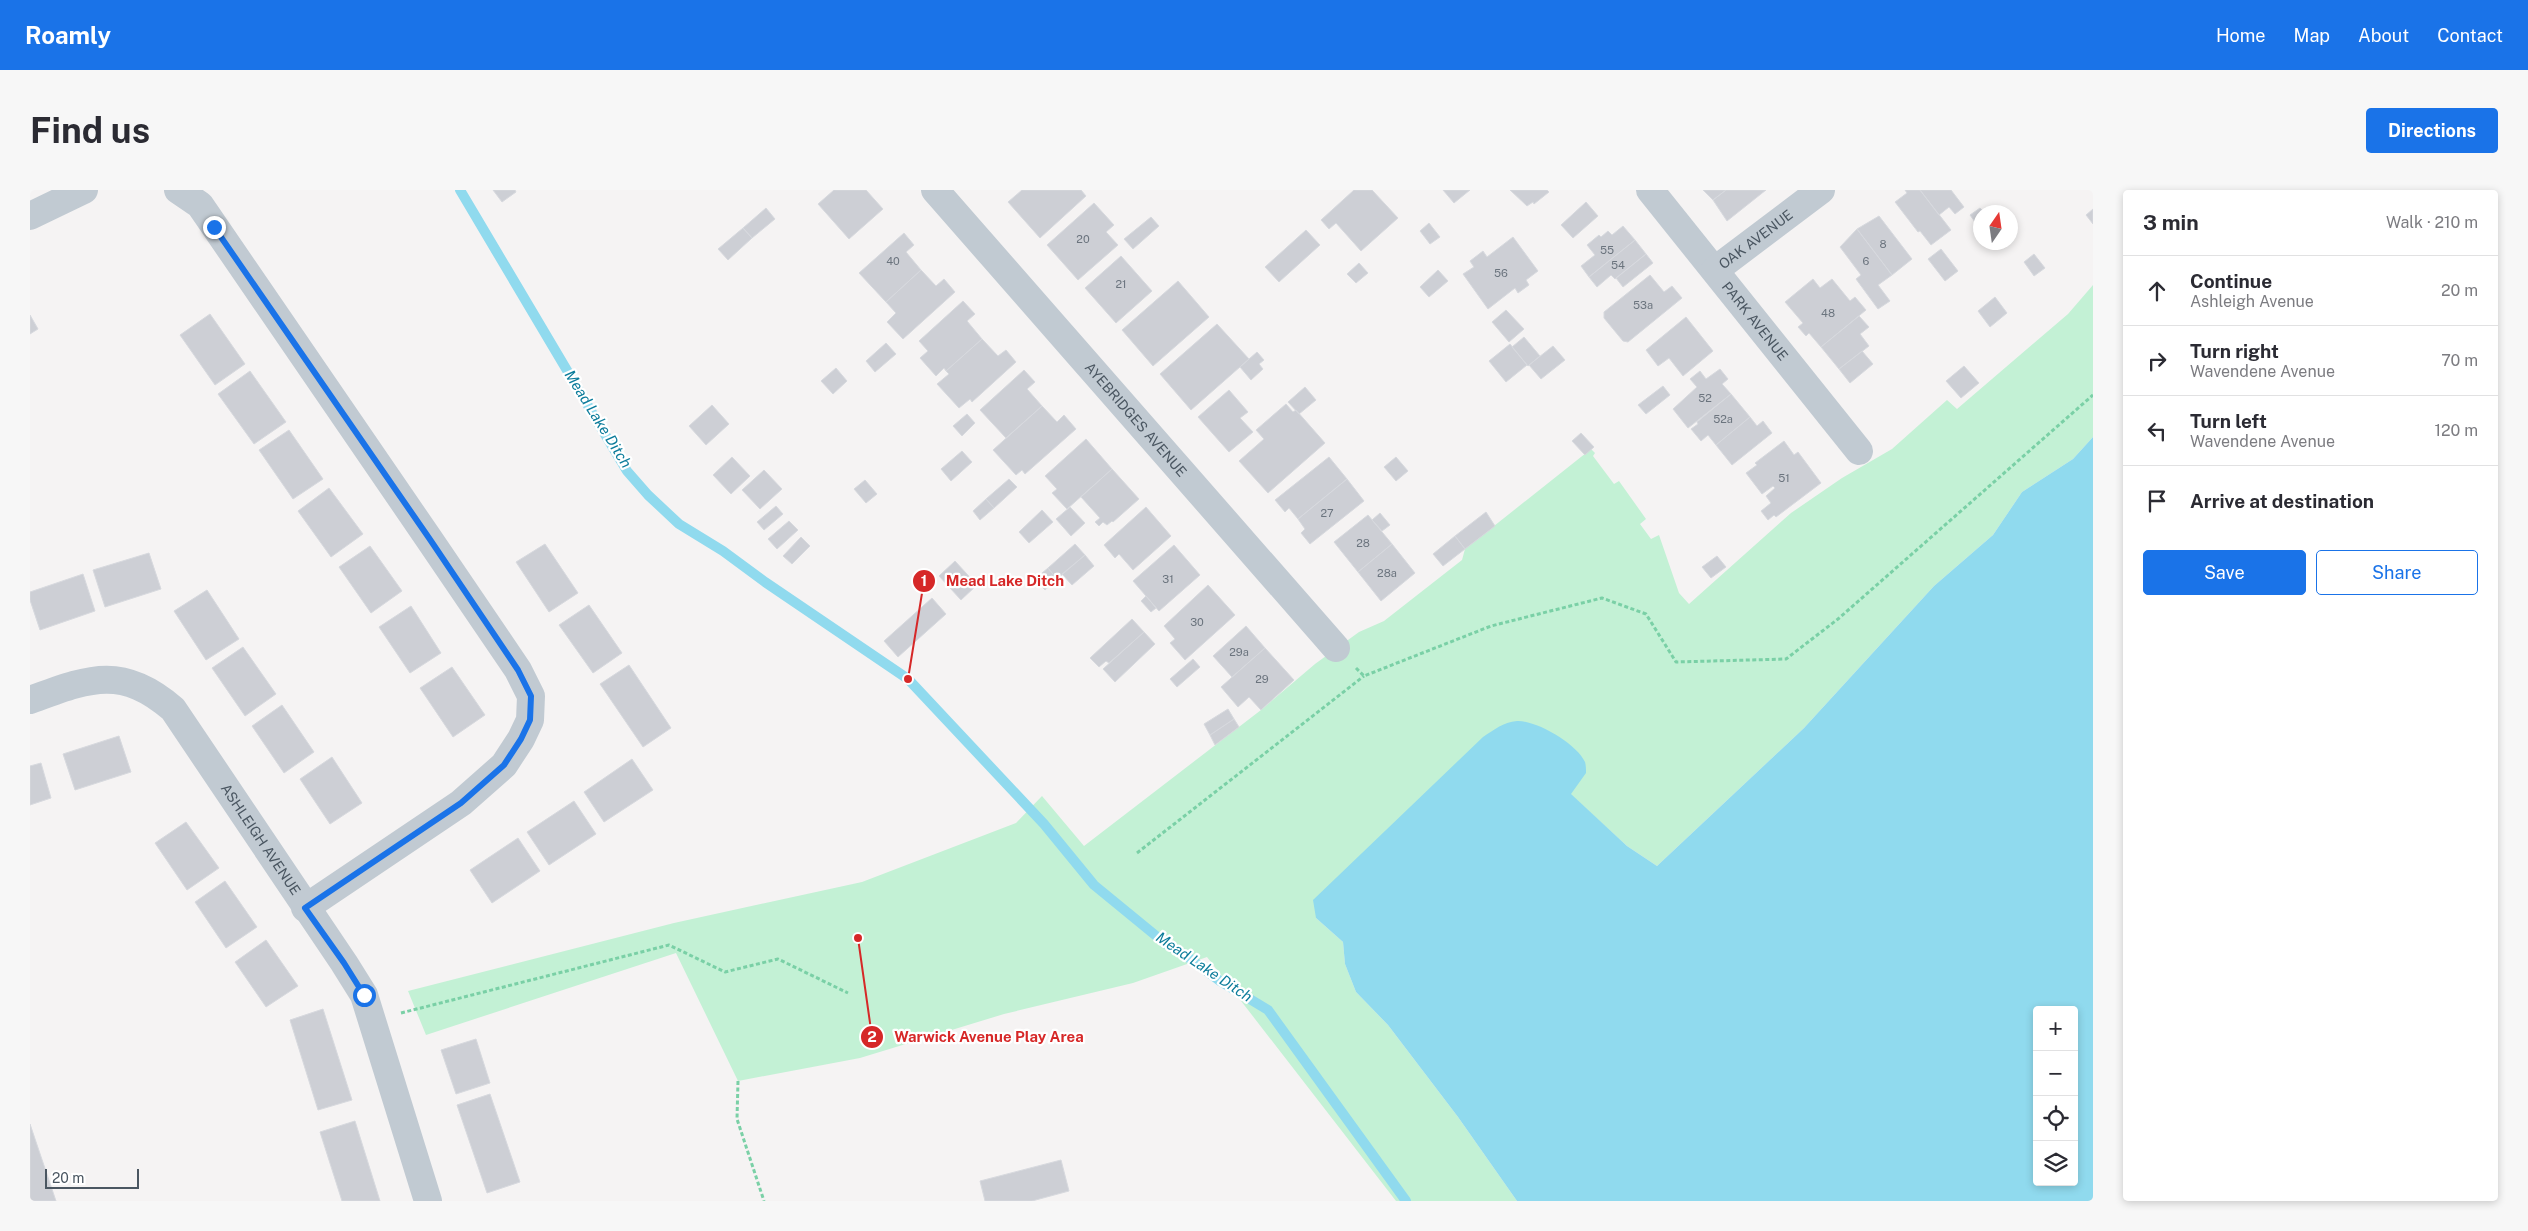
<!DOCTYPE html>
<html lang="en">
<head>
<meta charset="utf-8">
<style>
	:root { --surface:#fff; --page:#f7f7f7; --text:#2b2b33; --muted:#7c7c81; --line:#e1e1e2; --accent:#1a73e8 }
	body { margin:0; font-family:"Public Sans",sans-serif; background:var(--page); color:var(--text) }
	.controls { position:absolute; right:15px; bottom:15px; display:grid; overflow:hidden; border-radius:5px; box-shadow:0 2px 8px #0003 }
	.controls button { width:45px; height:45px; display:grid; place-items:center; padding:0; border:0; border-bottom:1px solid var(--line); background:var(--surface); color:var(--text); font:25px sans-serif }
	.compass { position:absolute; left:1943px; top:15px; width:45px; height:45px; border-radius:50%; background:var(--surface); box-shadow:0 2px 8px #0003; rotate:13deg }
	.scale { position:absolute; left:15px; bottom:12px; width:94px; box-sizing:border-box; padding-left:5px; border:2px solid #4a5661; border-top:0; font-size:14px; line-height:18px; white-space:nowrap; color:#4a5661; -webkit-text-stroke:4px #fff; paint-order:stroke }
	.stop { position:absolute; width:15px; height:15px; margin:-11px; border:4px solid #1a73e8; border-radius:50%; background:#fff }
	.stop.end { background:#1a73e8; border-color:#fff; box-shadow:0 1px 5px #0008 }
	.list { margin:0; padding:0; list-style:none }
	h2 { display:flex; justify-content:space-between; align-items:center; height:65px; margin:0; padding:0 20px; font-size:21px }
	h2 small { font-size:16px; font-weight:400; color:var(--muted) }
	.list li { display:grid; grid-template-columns:32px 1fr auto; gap:15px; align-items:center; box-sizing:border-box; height:70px; padding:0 20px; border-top:1px solid var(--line) }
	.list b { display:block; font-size:19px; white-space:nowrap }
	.list p { margin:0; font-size:16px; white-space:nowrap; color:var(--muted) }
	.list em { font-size:16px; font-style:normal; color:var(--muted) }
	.actions { display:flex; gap:10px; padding:15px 20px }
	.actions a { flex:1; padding:11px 0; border:1px solid var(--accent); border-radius:5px; text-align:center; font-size:18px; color:var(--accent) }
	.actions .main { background:var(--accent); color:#fff }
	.icon { flex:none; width:28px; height:28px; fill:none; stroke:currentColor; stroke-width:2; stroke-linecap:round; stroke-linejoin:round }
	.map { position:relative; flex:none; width:2063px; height:1011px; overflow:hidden; border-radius:5px }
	header { display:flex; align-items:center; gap:30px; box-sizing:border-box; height:70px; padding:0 25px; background:var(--accent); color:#fff }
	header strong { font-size:24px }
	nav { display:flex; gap:28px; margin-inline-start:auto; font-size:18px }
	.intro { display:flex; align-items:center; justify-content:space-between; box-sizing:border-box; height:120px; padding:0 30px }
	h1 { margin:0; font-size:35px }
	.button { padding:12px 22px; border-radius:5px; background:var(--accent); color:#fff; font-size:18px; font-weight:700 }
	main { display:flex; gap:30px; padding:0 30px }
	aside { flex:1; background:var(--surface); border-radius:5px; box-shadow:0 2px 8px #0003 }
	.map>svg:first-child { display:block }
	.green { fill:#c3f1d5 }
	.water { fill:#90daee; fill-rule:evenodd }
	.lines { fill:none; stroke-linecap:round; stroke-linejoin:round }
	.stream { stroke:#90daee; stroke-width:10 }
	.building { fill:#cdcfd5; stroke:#d7d9de }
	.path { stroke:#7ad0a6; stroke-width:3; stroke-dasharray:4 2.5; stroke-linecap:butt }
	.street { stroke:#c1cad2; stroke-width:28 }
	.route { stroke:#1a73e8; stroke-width:6 }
	.labels { text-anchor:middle; stroke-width:4.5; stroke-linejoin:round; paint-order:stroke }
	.number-label { font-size:11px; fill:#6b747e }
	.street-label { font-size:14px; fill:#4a5661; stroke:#fff }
	.water-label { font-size:15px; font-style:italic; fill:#0c7c9b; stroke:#fff }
	.leader { fill:none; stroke:#d62828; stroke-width:2 }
	.callout-dot { fill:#d62828; stroke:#fff; stroke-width:2 }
	.mark-label { font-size:15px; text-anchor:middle; font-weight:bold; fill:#fff }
	.callout-label { font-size:15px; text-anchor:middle; font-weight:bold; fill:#d62828; stroke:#fff; stroke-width:4.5; stroke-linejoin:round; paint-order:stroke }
</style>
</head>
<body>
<header>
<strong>Roamly</strong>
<nav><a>Home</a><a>Map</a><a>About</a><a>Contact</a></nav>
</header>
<div class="intro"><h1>Find us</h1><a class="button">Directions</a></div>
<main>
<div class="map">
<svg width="2063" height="1011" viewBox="0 0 2063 1011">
	<rect width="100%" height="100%" fill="#f5f3f3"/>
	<path class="green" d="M2063 95V247L2043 269 1992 302 1963 345 1904 396 1774 538 1627 676 1597 656 1540 604 1286 728 1313 752 1315 774 1326 802 1358 835 1428 927 1487 1011H1366L1177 767 1103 793 974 824 830 868 708 891 646 763 396 845 378 801 644 733 832 692 986 633 1012 606 1054 656 1231 520 1285 474 1329 442 1354 431 1432 370 1435 359 1561 259 1565 263 1563 266 1584 294 1589 291 1616 329 1610 334 1621 349 1629 345 1649 403 1659 414 1761 323 1812 288 1862 259 1917 210 1927 219 2038 124Z"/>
	<path class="water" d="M2063 247V1011H1487L1428 927 1358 835 1326 802 1315 774 1313 752 1286 728 1283 710 1453 547C1464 540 1473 532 1487 531 1506 530 1547 554 1555 572 1556 575 1556 580 1556 583L1541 604 1597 656 1627 676 1774 538 1904 396 1963 345 1992 302 2043 269ZM2007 820H2044V992H2007Z"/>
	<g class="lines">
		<path class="stream" d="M430 0 573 241 597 281 618 305 649 334 693 361 735 392 878 489 1014 634 1064 695 1136 754 1155 765 1190 791 1238 820 1376 1011"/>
	</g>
	<path class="building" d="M463 0H485L486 2 472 12Z
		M804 0H836L853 19 819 49 788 14Z
		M992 0H1051L1056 6 1010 48 978 12Z
		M1324 0H1342L1368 28 1331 61 1306 33 1299 39 1291 30Z
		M1413 0H1440L1424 13Z
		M1480 0H1517L1519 2 1504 14 1503 12 1497 16Z
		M1673 0H1696L1683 10Z
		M1696 0H1736L1697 31 1683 10Z
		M1875 0H1890L1921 40 1901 55 1890 41 1888 42 1865 12 1877 3Z
		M1890 0H1921L1934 17 1925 24 1919 17 1909 25Z
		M1556 12 1568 26 1543 48 1531 35Z
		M1064 13 1084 35 1076 42 1088 55 1048 90 1017 55Z
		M736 18 745 29 722 48 713 38Z
		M1950 18 1954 22H1950V39L1940 25Z
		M2063 19V34L2056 25Z
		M1849 26 1882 69 1862 85 1827 39Z
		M1121 27 1129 36 1103 59 1094 49Z
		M1399 33 1410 47 1400 54 1390 41Z
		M1593 36 1605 50 1559 87 1551 76 1565 65 1557 55 1569 45 1571 47 1578 41 1582 45Z
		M713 38 722 48 698 70 688 59Z
		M1827 39 1862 85 1848 95 1860 111 1848 119 1826 89 1831 85 1810 57Z
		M1276 40 1290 55 1249 92 1235 77Z
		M874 43 884 55 876 62 891 80 856 112 829 83Z
		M1483 47 1508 81 1496 90 1499 95 1488 103 1485 98 1458 119 1433 84 1444 77 1440 71 1453 61 1457 67Z
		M1605 50 1616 64 1585 89 1581 85 1567 97 1559 87Z
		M1911 59 1928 81 1915 91 1898 69Z
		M1616 64 1623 73 1593 97 1586 88Z
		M2004 64 2015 78 2004 86 1994 72Z
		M1091 66 1122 101 1086 133 1055 98Z
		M1329 73 1338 83 1326 93 1317 84Z
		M891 80 906 96 914 89 925 102 873 149 857 132 866 123 856 112Z
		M1408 80 1418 91 1399 107 1390 97Z
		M1620 85 1634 102 1642 96 1652 108 1598 152 1593 151 1574 128V122Z
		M1783 89 1790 98 1802 89 1820 111 1825 107 1836 120 1791 157 1779 143 1776 146 1768 137 1773 133 1755 112Z
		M1148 91 1179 127 1123 176 1092 140Z
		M1965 107 1977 123 1960 137 1948 121Z
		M933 111 945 124 937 131 952 149 916 181 914 178 906 186 890 168 898 161 889 151Z
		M1476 120 1494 139 1479 152 1462 132Z
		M180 124 215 174 185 195 150 145Z
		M0 125 8 139 0 144Z
		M1829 126 1839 137 1830 144 1839 156 1809 179 1791 157Z
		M1656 127 1683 161 1653 186 1639 168 1628 176 1616 160Z
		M1187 134 1219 169 1161 220 1130 184Z
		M1494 147 1510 166 1498 176 1482 157Z
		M952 149 968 166 976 160 986 172 942 212 940 209 929 218 907 194 919 184 916 181Z
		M856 153 866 164 845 182 836 171Z
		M1480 154 1497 175 1476 192 1459 171Z
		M1523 156 1535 170 1511 189 1499 175Z
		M1832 161 1843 174 1820 193 1809 179Z
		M1227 162 1234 170 1229 174 1233 179 1221 190 1210 177Z
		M1934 176 1949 193 1931 208 1916 191Z
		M806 178 817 191 803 204 791 191Z
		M1690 179 1698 189 1692 194 1701 204 1658 238 1643 219 1667 197 1660 189 1670 181 1676 189Z
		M994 180 1005 192 997 199 1012 216 976 248 950 220Z
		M220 181 256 232 224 254 188 204Z
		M1633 196 1640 205 1616 224 1608 215Z
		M1275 197 1286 210 1269 224 1258 212Z
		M1199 200 1218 222 1210 228 1223 242 1199 262 1168 227Z
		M1701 204 1720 227 1686 255 1678 245 1671 251 1661 239 1668 234 1667 232Z
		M1256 214 1263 222 1266 220 1295 253 1238 303 1209 271 1234 249 1226 240Z
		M682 215 699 234 676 255 659 236Z
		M1012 216 1027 232 1034 225 1046 239 995 284 992 280 986 285 963 260Z
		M937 224 945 233 932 246 923 236Z
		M1720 227 1727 236 1733 231 1742 243 1702 275 1686 255Z
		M259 240 293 289 263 309 229 260Z
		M1551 243 1564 257 1555 265 1542 251Z
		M1056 249 1082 279 1037 319 1022 303 1027 299 1015 286Z
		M1754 251 1764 265 1768 262 1791 293 1746 327 1744 325 1738 330 1731 321 1741 313 1736 306 1745 298 1743 296 1732 304 1716 283 1727 275 1725 273Z
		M932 261 942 272 921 291 911 279Z
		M702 267 720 286 701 304 683 285Z
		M1299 267 1317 289 1268 329 1259 318 1255 322 1245 310Z
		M1366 267 1378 281 1366 291 1354 277Z
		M1082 279 1109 309 1083 332 1082 331 1077 335 1073 332 1069 336 1065 332 1070 328 1051 307Z
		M734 280 752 299 730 319 712 300Z
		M979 289 987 297 964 318 956 309Z
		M1317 289 1334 311 1280 354 1271 343 1275 339 1268 329Z
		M835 290 847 304 836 313 824 299Z
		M299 298 333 344 301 367 268 321Z
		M956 309 964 318 950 330 943 321Z
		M746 316 753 324 734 340 727 332Z
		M1040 317 1055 333 1041 346 1026 329Z
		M1116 317 1141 346 1103 380 1089 364 1085 368 1074 355Z
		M1012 320 1023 332 999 353 989 342Z
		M1456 322 1465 336 1435 359 1425 346Z
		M1350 323 1360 335 1352 341 1342 330Z
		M1338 325 1362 354 1328 382 1304 352Z
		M759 331 768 340 747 359 738 349Z
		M1425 346 1435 359 1413 376 1403 364Z
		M771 347 780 356 762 374 753 366Z
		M515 354 548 403 519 422 486 372Z
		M1045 354 1055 365 1027 389 1018 378Z
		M1362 354 1385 383 1351 411 1328 382Z
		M1144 355 1170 385 1129 421 1103 391Z
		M340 356 372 401 341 423 309 377Z
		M119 363 131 399 75 417 63 380Z
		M1055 365 1064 376 1042 395 1032 384Z
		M1687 366 1696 377 1681 388 1672 377Z
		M925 371 947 395 931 410 909 386Z
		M1018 378 1027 389 1015 400 1005 389Z
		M53 384 65 421 10 440 0 410V402Z
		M1178 395 1205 425 1155 470 1140 453 1145 449 1134 436Z
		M177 400 209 449 176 470 144 421Z
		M1116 406 1126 418 1121 422 1111 411Z
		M902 408 916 424 868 467 854 451Z
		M559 415 592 463 563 483 529 435Z
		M381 416 411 463 380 483 349 437Z
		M1102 429 1114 442 1079 473 1076 471 1069 477 1060 468Z
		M1216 436 1235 458 1202 487 1183 466Z
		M1114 442 1125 454 1085 492 1073 479Z
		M213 457 246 504 215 526 182 478Z
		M1235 458 1264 490 1231 520 1219 507 1208 517 1191 497Z
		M1163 469 1170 477 1147 497 1140 489Z
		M599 475 641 538 613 557 570 494Z
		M422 477 455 525 423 547 390 498Z
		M252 515 284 562 254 583 222 536Z
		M1198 519 1204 529 1180 545 1174 534Z
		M1204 529 1209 537 1185 555 1180 545Z
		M89 546 101 582 45 600 33 564Z
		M302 567 332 613 300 634 270 589Z
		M602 569 623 600 574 632 554 602Z
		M11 573 21 608 0 615V576Z
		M544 611 566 644 519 675 497 642Z
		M156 632 189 678 157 700 125 653Z
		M488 648 510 681 462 713 440 680Z
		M195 691 227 737 196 758 165 712Z
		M236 750 268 796 236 817 205 772Z
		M293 819 322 910 288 920 260 830Z
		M446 849 460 893 426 904 411 860Z
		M460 904 490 992 457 1003 427 915Z
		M325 931 350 1011H312L290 942Z
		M0 934 26 1011H0Z
		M1031 970 1039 1001 1002 1011H955L950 991Z"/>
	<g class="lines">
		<path class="path" d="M1326 478 1334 486 1461 436 1572 408 1616 424 1646 472 1756 469 1808 429 2063 205
			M1107 663 1334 486
			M371 823 639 755 695 782 748 769 818 803
			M708 891 707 929 734 1011"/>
		<g class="street">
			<path d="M148 0 170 15 399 349 488 480 501 506 500 530 491 549 474 575 431 613 275 718"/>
			<path id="s1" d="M905 0 1306 458"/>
			<path id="s2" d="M1620 0 1829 261"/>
			<path d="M0 26 54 0"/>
			<path id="s3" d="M1685 80 1791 0"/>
			<path id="s4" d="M0 510C58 489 91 474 143 519L314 773 334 805 398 1011"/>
		</g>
	</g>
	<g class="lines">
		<path class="route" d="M184 37 399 348 488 480 501 506 500 530 491 549 474 575 431 613 275 718 314 773 334 805"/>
	</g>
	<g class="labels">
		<g class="number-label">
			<text x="1053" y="53">20</text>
			<text x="1853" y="58">8</text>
			<text x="1577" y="64">55</text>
			<text x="863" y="75">40</text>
			<text x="1836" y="75">6</text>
			<text x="1588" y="79">54</text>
			<text x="1471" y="87">56</text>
			<text x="1091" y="98">21</text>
			<text x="1613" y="119">53a</text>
			<text x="1798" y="127">48</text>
			<text x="1675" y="212">52</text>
			<text x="1693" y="233">52a</text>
			<text x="1754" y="292">51</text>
			<text x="1297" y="327">27</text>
			<text x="1333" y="357">28</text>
			<text x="1357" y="387">28a</text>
			<text x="1138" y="393">31</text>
			<text x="1167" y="436">30</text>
			<text x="1209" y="466">29a</text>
			<text x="1232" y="493">29</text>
		</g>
		<g class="street-label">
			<text dy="5" stroke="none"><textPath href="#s3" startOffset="51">OAK AVENUE</textPath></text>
			<text dy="5" stroke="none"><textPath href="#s2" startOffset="168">PARK AVENUE</textPath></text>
			<text dy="5" stroke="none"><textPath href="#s1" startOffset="305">AYEBRIDGES AVENUE</textPath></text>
			<text dy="5" stroke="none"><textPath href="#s4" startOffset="311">ASHLEIGH AVENUE</textPath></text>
		</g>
		<g class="water-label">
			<text transform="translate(568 229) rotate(58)" y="5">Mead Lake Ditch</text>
			<text transform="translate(1174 777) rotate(34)" y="5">Mead Lake Ditch</text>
		</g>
	</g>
	<path class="leader" d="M878 489L894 391M828 748L842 847"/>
	<g class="callout-dot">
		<circle cx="878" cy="489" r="5"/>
		<circle cx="828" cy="748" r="5"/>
		<circle cx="894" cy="391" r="12"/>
		<circle cx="842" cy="847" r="12"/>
	</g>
	<g class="mark-label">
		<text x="894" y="396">1</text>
		<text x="842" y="852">2</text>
	</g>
	<g class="callout-label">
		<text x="975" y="396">Mead Lake Ditch</text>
		<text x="959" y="852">Warwick Avenue Play Area</text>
	</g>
</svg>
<div class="controls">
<button>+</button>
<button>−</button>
<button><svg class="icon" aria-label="locate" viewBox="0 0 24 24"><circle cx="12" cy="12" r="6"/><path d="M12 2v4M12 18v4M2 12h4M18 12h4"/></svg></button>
<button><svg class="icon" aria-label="layers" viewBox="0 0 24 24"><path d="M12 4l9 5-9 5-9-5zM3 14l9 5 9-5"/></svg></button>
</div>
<svg class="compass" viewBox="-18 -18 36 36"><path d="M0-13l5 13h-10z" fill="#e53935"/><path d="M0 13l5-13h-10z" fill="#7c7c81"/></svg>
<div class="scale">20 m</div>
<div class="stop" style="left:334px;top:805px"></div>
<div class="stop end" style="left:184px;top:37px"></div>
</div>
<aside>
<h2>3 min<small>Walk · 210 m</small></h2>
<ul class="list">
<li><svg class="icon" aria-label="ahead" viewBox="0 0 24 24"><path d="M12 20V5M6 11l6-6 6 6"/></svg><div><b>Continue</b><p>Ashleigh Avenue</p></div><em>20 m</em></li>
<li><svg class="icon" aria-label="right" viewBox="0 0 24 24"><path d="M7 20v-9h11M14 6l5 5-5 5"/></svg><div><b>Turn right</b><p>Wavendene Avenue</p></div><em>70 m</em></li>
<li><svg class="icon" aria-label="left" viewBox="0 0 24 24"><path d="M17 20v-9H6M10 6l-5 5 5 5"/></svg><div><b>Turn left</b><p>Wavendene Avenue</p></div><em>120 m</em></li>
<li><svg class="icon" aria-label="arrive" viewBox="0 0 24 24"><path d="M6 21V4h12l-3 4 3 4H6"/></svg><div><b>Arrive at destination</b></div></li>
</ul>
<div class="actions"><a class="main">Save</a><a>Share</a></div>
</aside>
</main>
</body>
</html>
